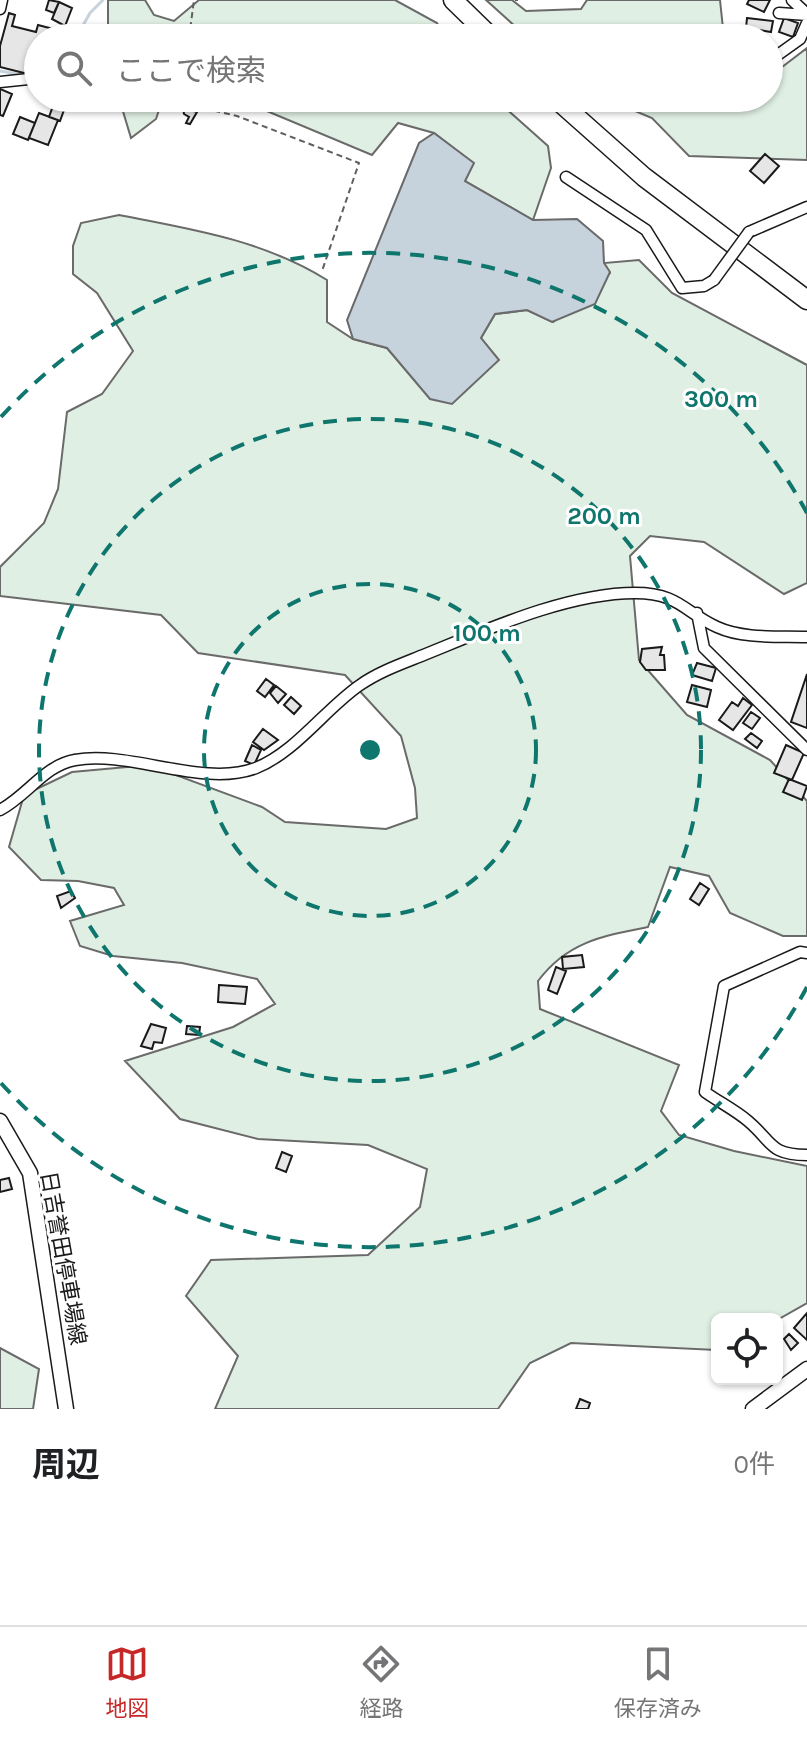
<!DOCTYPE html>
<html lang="ja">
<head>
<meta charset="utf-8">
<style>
	:root { --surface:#fff; --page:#f2f2f2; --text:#202124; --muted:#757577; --line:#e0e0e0; --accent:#c62828 }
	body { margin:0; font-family:Karla,"Noto Sans JP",sans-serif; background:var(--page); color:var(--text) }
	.controls { position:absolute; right:24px; bottom:24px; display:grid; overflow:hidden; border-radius:12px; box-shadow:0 2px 6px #0004 }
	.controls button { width:72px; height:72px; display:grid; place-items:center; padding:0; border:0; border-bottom:2px solid var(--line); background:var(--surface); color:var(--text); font:40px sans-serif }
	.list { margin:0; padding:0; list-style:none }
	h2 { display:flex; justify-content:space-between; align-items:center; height:104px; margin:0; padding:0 32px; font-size:34px }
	h2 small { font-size:26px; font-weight:400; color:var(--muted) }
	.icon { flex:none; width:44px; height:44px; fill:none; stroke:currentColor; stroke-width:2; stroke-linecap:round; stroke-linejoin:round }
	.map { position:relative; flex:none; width:807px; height:1409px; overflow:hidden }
	.search { position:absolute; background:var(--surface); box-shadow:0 2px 6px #0004; left:24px; right:24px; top:24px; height:88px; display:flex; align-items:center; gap:20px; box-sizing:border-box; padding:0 28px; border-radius:44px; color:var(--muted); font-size:30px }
	.sheet { height:216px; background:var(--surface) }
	nav { display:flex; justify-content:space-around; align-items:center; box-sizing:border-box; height:112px; border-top:2px solid var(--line); background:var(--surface); font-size:22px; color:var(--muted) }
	nav a { display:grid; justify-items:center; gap:4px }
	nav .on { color:var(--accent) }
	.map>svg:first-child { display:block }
	.green { fill:#e0efe3; stroke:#6a6a6a; stroke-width:2 }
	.water { fill:#c6d2dc; stroke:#6a6a6a; stroke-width:2 }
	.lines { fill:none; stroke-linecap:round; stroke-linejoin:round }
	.stream { stroke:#c6d2dc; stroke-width:3 }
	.building { fill:#e6e6e6; stroke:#1a1a1a; stroke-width:2 }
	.street-casing { stroke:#1a1a1a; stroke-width:13 }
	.secondary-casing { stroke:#1a1a1a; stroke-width:17 }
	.highway-casing { stroke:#1a1a1a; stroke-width:21 }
	.path { stroke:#5f5f5f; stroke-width:2; stroke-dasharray:6 4; stroke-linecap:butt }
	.street { stroke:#fff; stroke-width:10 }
	.secondary { stroke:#fff; stroke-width:14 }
	.highway { stroke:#fff; stroke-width:18 }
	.street-bridge-casing { stroke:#1a1a1a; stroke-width:13; stroke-linecap:butt }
	.street-bridge { stroke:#fff; stroke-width:10 }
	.ring { fill:none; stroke:#0f766e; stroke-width:4; stroke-dasharray:14 10 }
	.labels { text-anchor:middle; stroke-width:6; stroke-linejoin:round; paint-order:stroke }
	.street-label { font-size:22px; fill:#1a1a1a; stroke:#fff }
	.centre { fill:#0f766e; stroke:#fff; stroke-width:4 }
	.ring-label { font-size:24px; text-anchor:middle; font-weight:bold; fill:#0f766e; stroke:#fff; stroke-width:6; stroke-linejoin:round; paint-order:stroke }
</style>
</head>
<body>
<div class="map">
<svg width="807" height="1409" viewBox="0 0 807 1409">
	<rect width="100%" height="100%" fill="#fff"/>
	<path class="green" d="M108 0H145L154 15 174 21 199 0H395L437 23 445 38H104L108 31Z
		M486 0H512L526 11 581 9 587 0H720L724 38H528Z
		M807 48V160L689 156 652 118 604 98H769V77Z
		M119 98H163L156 119 131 138Z
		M236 98H494L548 146 551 168 533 220 465 181 473 163 434 133 398 123 372 155Z
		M119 215C191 229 263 240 327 280V322L353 339 387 348 430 398 481 338 495 314 527 310 553 322 610 273 604 263 639 260 672 293 807 365V583L784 594 704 542 650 536 630 556 639 660 687 715 770 760 807 801V936H783L730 913 709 876 670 867 648 927C602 936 567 942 538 981L540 1009 679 1065 661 1111 679 1135 734 1151 807 1166V1303L777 1320 717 1319 716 1350 571 1343 530 1363 498 1409H215L238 1356 186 1296 211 1260 368 1255 420 1207 427 1169 368 1145 258 1139 180 1119 125 1061 233 1027 275 1004 257 979 182 963 113 956 80 946 70 921 124 905 114 888 78 881 41 880 9 847 24 795 72 772 149 765 262 807 285 822 386 829 417 818 415 788 401 736 345 675 198 653 161 615 0 596V567L44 523 58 489 67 412 102 394 133 351 97 293 73 274V246L81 223Z
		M0 1348 39 1369 33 1409H0Z"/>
	<path class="water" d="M434 133 474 163 465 181 533 220 577 219 603 241 604 263 610 272 595 304 552 322 527 310 495 314 481 338 499 360 452 404 430 399 387 348 353 339 347 320 419 143Z"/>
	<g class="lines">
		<path class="stream" d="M76 38 90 13 103 0
			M0 71 23 75
			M30 76 38 70"/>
	</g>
	<path class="building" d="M49 0 59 2 54 13 46 10Z
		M749 0H770L764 12 747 4Z
		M59 2 72 8 65 26 52 19Z
		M9 13 15 15 12 26 36 32 38 25 61 31 59 38H38V62L32 60 28 74 0 67V46Z
		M747 18 773 21 771 32 746 28Z
		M784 18 798 23 793 37 779 32Z
		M0 89 12 94 3 116 0 115Z
		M53 106 64 110 60 121 49 117Z
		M183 108 197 112 190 124 186 123 189 117 184 114Z
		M39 113 58 120 48 145 29 138Z
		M20 117 35 123 28 140 13 134Z
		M765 154 779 166 764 183 750 171Z
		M662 647 660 655H664L665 670H646L640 662 642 649Z
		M697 663 716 668 712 681 692 675Z
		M807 674V728L791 722Z
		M266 679 274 685 265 697 257 691Z
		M692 685 711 690 707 707 687 702Z
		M276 686 286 694 278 703 270 693Z
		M291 697 301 706 294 714 284 705Z
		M743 698 752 705 733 730 719 720 732 702 738 706Z
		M751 712 760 718 752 729 743 723Z
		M263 729 278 740 264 750 253 742Z
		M751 733 762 741 757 748 745 739Z
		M252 745 261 750 254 765 245 761Z
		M786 745 804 753 792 780 774 773Z
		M789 779 807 786 802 800 783 792Z
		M700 883 709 889 699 905 690 899Z
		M71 891 75 898 61 908 57 896Z
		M582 955 584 967 563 969 562 957Z
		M556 967 566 971 557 994 548 990Z
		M219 985 247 987 245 1004 218 1002Z
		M151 1024 166 1028 162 1043 154 1042 152 1049 141 1046Z
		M187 1026 200 1027 199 1035 186 1034Z
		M282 1152 292 1156 286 1172 276 1168Z
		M9 1178 12 1189 0 1192V1180Z
		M807 1313V1340L794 1328Z
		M789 1334 798 1343 791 1350 784 1339Z
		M580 1399 590 1403 588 1409H576Z"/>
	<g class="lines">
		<defs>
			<path id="street" d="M792 0 807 14
				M0 9 2 0
				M779 13 807 15
				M772 59 800 39 807 23
				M0 82 38 78
				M161 98 176 102
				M566 177 646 230 682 288 704 286 714 280
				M749 232 807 207
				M697 613 704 648 807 750
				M0 810C27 796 45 765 75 760 130 750 203 788 256 768 296 752 325 709 360 685 380 671 404 663 426 654 488 629 568 593 635 593 679 593 684 612 717 627 743 639 778 636 807 637
				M807 953 800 952 724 986 705 1092C719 1102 735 1110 748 1121 773 1142 769 1155 807 1155"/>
			<path id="secondary" d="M0 1121 30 1173 66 1409
				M753 1409 807 1369"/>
			<path id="highway" d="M453 0 492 38
				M555 98 644 177 807 300"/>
		</defs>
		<use href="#street" class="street-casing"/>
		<use href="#secondary" class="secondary-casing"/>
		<use href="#highway" class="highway-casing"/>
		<path class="path" d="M515 0H518
			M189 38 194 0
			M185 104 237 116 359 163 322 271"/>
		<use href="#street" class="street"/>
		<use href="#secondary" class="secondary"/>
		<use href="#highway" class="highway"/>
		<defs>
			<path id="street-bridge" d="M714 280 749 232"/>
		</defs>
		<use href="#street-bridge" class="street-bridge-casing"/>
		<use href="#street-bridge" class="street-bridge"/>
	</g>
	<g class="ring">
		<circle cx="370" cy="750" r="166"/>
		<circle cx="370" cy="750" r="331"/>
		<path d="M807 987A497 497 0 0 1 1 1083M1 417A497 497 0 0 1 807 513"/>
	</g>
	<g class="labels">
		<g class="street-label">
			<text transform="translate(64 1258) rotate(80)" y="8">日吉誉田停車場線</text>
		</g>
	</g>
	<circle cx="370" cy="750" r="12" class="centre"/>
	<g class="ring-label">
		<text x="721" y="407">300 m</text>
		<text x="604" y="524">200 m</text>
		<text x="487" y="641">100 m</text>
	</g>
</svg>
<div class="controls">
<button><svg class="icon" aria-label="locate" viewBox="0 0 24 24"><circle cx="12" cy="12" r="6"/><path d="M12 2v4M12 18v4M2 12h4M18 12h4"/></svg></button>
</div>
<div class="search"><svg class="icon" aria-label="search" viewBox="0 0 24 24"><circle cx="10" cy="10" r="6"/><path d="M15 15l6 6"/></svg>ここで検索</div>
</div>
<section class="sheet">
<h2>周辺<small>0件</small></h2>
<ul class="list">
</ul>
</section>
<nav>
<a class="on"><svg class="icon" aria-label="map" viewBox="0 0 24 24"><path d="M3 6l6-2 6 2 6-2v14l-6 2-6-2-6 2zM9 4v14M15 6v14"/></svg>地図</a>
<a><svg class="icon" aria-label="directions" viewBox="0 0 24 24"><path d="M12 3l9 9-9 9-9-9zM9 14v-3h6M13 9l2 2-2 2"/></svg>経路</a>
<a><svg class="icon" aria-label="saved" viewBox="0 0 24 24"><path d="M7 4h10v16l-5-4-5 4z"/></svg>保存済み</a>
</nav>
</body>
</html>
